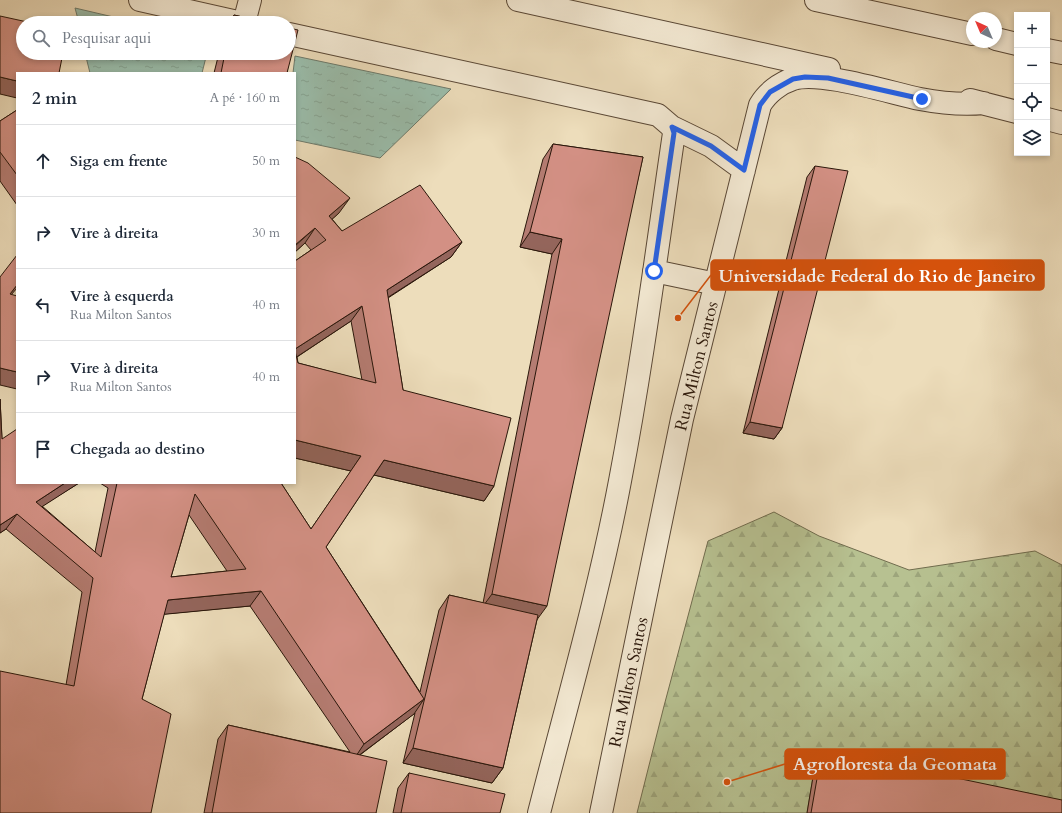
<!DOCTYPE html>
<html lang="pt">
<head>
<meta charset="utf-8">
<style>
	:root { --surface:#fff; --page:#f2f2f3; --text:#1f2937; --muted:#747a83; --line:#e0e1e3 }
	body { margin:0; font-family:Cardo,serif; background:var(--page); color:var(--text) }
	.controls { position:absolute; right:12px; top:12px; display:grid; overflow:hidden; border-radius:0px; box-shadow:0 2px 6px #0003 }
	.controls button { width:36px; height:36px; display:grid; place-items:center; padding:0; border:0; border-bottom:1px solid var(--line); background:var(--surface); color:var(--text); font:20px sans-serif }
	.compass { position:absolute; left:966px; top:12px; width:36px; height:36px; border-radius:50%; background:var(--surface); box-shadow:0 2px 6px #0003; rotate:316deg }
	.stop { position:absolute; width:12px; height:12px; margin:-9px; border:3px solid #2563eb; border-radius:50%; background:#fff }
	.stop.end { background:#2563eb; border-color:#fff; box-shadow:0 1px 4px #0008 }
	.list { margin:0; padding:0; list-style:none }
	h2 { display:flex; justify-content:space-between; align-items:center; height:52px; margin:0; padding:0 16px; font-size:17px }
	h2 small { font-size:13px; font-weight:400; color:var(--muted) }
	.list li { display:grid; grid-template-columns:26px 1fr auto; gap:12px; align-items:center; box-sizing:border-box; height:72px; padding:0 16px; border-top:1px solid var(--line) }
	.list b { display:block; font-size:15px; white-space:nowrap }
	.list p { margin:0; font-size:13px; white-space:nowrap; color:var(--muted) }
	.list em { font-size:13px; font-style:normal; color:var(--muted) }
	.icon { flex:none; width:22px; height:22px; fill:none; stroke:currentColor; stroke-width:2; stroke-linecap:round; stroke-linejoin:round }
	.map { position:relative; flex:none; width:1062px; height:813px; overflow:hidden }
	.search { position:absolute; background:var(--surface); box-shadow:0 2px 6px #0003; left:16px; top:16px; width:280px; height:44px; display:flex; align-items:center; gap:10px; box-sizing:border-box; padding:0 14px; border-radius:22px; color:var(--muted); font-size:15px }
	.panel { position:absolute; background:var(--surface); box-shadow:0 2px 6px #0003; left:16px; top:72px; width:280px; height:412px; border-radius:0px }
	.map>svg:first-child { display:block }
	.forest { fill:url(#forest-firs); stroke:#706c4e }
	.water { fill:url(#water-ripples); stroke:#6d7a6b }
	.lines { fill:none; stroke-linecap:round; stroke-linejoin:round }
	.minor-casing { stroke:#5a4836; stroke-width:24 }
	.minor { stroke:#f3e9d3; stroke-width:22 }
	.wall { fill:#b57c72; stroke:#29160a; fill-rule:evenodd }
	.shaded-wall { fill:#94655c; stroke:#29160a }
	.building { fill:#d39084; stroke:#29160a; fill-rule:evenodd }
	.route { stroke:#2563eb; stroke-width:5 }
	.labels { text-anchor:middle; stroke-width:3; stroke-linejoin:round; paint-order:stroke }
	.street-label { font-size:17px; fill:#29160a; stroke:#f3e9d3 }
	.leader { fill:none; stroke:#d5520c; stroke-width:1.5 }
	.callout-dot { fill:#d5520c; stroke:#f3e9d3; stroke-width:1.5 }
	.callout { fill:#d5520c; stroke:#d5520c; stroke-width:1.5 }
	.callout-label { font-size:18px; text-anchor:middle; font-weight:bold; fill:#fff }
</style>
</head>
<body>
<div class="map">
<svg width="1062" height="813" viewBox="0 0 1062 813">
	<defs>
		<pattern id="forest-firs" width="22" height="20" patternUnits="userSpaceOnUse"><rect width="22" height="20" fill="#b7c191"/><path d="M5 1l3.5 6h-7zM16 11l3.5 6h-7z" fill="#9da57c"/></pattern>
		<pattern id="water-ripples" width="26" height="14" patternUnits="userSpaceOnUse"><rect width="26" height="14" fill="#9abdab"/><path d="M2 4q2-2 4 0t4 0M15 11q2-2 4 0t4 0" fill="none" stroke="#85a292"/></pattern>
	</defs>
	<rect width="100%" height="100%" fill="#edddbb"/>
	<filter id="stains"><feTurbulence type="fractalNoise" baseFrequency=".005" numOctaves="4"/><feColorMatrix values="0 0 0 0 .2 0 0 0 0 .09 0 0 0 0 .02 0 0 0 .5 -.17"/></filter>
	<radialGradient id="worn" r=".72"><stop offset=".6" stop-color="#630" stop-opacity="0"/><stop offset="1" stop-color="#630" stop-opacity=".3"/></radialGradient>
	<path class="forest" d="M774 512 819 536 909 570 1035 551 1062 565V810L816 759 807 813H637L664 706 708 541Z"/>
	<path class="water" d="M75 8 139 23H79Z
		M85 53H207L202 73H90Z
		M295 56 451 89 380 158 295 140V73H293Z"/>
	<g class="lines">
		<defs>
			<path id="minor" d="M140 0 242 23
				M518 0 829 69
				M816 0 972 34
				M244 23 250 0
				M289 34 658 115 672 127 674 133C657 249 642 366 620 481 599 593 567 703 539 813
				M996 39 1017 44
				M1047 50 1062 53
				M970 100 1017 112
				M1047 119 1062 123
				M672 127 711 146 744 170
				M654 271 716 284
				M601 813 682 419 760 105C767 93 780 83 793 79 819 70 891 93 920 99 941 103 963 105 984 103"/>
		</defs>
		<use href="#minor" class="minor-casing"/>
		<use href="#minor" class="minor"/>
	</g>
	<path class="wall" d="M234 15 268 23H229Z
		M219 53H289L287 73H214Z
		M17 110V205L0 181V121Z
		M553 144 643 157 503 768 492 783 403 763 415 713 360 755 376 813H204L218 739 228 725 350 752 250 606 164 614 142 699 66 685 82 592 6 529 0 533V399L2 439 17 483H79L42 506 95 552 108 488 100 483H281L311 529 351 471 295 458V261L311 250 305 243 295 252V157L339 213 332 219 342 231 462 242 451 257 388 298 403 390 494 486 484 501 374 475 326 547 420 692 439 610 449 595 483 603 552 254 520 247 543 159ZM351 321 362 380 298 363 297 357ZM189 515 227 571 171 577Z
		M815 166 782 428 774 439 743 433 807 177Z
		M822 750 1062 813H807L816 759Z
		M409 773 500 813H393L398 788Z"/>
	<path class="shaded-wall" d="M0 77 17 81V98L0 94Z
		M350 198 339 213 319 231 329 216Z
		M315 228 305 243 295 252V246Z
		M530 232 562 239 552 254 520 247Z
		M462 242 451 257 376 305 387 290Z
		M17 285V288L0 308 10 294Z
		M362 306 351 321 295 358V349Z
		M0 368 17 372V389L0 385Z
		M750 422 782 428 774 439 743 433Z
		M295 440 361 456 351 471 295 458Z
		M384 460 494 486 484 501 374 475Z
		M65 483H79L26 517 36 502Z
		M17 514 6 529 0 533V525Z
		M261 591 250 606 157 615 168 600Z
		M492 594 547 606 536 621 481 609Z
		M424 699 414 714 354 759 364 744Z
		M413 748 503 768 492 783 403 763Z"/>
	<path class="building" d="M234 15 268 23H233Z
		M0 16 32 23H23V53H63L59 73H17V81L0 77Z
		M289 28 298 30 287 73H221L225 53H289Z
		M17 110V175L0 152V121Z
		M553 144 643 157 547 606 492 594 562 239 530 232Z
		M295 157 308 163 350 198 329 216 342 231 420 185 462 242 387 290 403 390 511 418 494 486 384 460 326 547 424 699 364 744 261 591 168 600 142 699 171 714 151 813H0V671L74 686 93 578 17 514 0 525V399L2 439 17 429V483H65L36 502 101 557 117 483H281L311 529 361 456 295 440V351L298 363 376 383 362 306 295 349V261L326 240 315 228 295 245ZM195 494 246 569 171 577Z
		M815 166 848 171 782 428 750 422Z
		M17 255V285L10 294 17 296V372L0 368V277Z
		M449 595 538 615 503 768 413 748Z
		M228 725 387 761 376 813H212Z
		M822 750 1062 800V813H811Z
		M409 773 505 794 500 813H401Z"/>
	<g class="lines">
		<path class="route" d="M654 271 674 133 672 127 711 146 744 170 760 105 770 92 793 79 805 77 828 78 922 99"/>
	</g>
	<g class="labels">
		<g class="street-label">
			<text transform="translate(696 366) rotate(-76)" y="6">Rua Milton Santos</text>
			<text transform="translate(628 682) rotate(-78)" y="6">Rua Milton Santos</text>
		</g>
	</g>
	<path class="leader" d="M678 318L711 275M727 782L785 764"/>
	<g class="callout-dot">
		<circle cx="678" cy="318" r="4"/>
		<circle cx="727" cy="782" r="4"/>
	</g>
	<g class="callout">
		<rect x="711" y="260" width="333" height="30" rx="4"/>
		<rect x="785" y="749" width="220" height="30" rx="4"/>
	</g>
	<g class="callout-label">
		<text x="877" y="282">Universidade Federal do Rio de Janeiro</text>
		<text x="895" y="770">Agrofloresta da Geomata</text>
	</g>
	<rect width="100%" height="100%" filter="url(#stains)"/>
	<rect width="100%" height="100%" fill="url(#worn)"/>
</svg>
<div class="controls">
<button>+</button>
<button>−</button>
<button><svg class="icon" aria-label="locate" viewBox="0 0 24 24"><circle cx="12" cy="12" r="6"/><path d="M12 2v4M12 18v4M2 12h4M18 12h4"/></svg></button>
<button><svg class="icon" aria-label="layers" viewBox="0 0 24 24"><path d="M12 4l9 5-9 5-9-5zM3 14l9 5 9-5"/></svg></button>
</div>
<svg class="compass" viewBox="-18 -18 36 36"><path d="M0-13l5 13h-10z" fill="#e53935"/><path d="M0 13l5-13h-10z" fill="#747a83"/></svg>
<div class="stop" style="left:654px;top:271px"></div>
<div class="stop end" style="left:922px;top:99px"></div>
<div class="search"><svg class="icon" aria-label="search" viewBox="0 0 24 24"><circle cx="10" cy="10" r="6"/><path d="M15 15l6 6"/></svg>Pesquisar aqui</div>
<section class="panel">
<h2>2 min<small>A pé · 160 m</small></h2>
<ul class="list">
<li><svg class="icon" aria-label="ahead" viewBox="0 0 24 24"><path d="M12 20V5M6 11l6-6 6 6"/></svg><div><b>Siga em frente</b></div><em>50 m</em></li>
<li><svg class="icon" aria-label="right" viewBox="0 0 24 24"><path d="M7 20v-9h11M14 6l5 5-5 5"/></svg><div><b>Vire à direita</b></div><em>30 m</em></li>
<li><svg class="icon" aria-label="left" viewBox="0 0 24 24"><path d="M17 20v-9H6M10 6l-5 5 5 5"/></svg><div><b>Vire à esquerda</b><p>Rua Milton Santos</p></div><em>40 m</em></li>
<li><svg class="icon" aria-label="right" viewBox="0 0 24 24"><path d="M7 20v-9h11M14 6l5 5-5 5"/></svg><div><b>Vire à direita</b><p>Rua Milton Santos</p></div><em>40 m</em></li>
<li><svg class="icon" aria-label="arrive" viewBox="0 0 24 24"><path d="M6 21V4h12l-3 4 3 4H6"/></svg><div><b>Chegada ao destino</b></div></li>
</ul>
</section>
</div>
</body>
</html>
